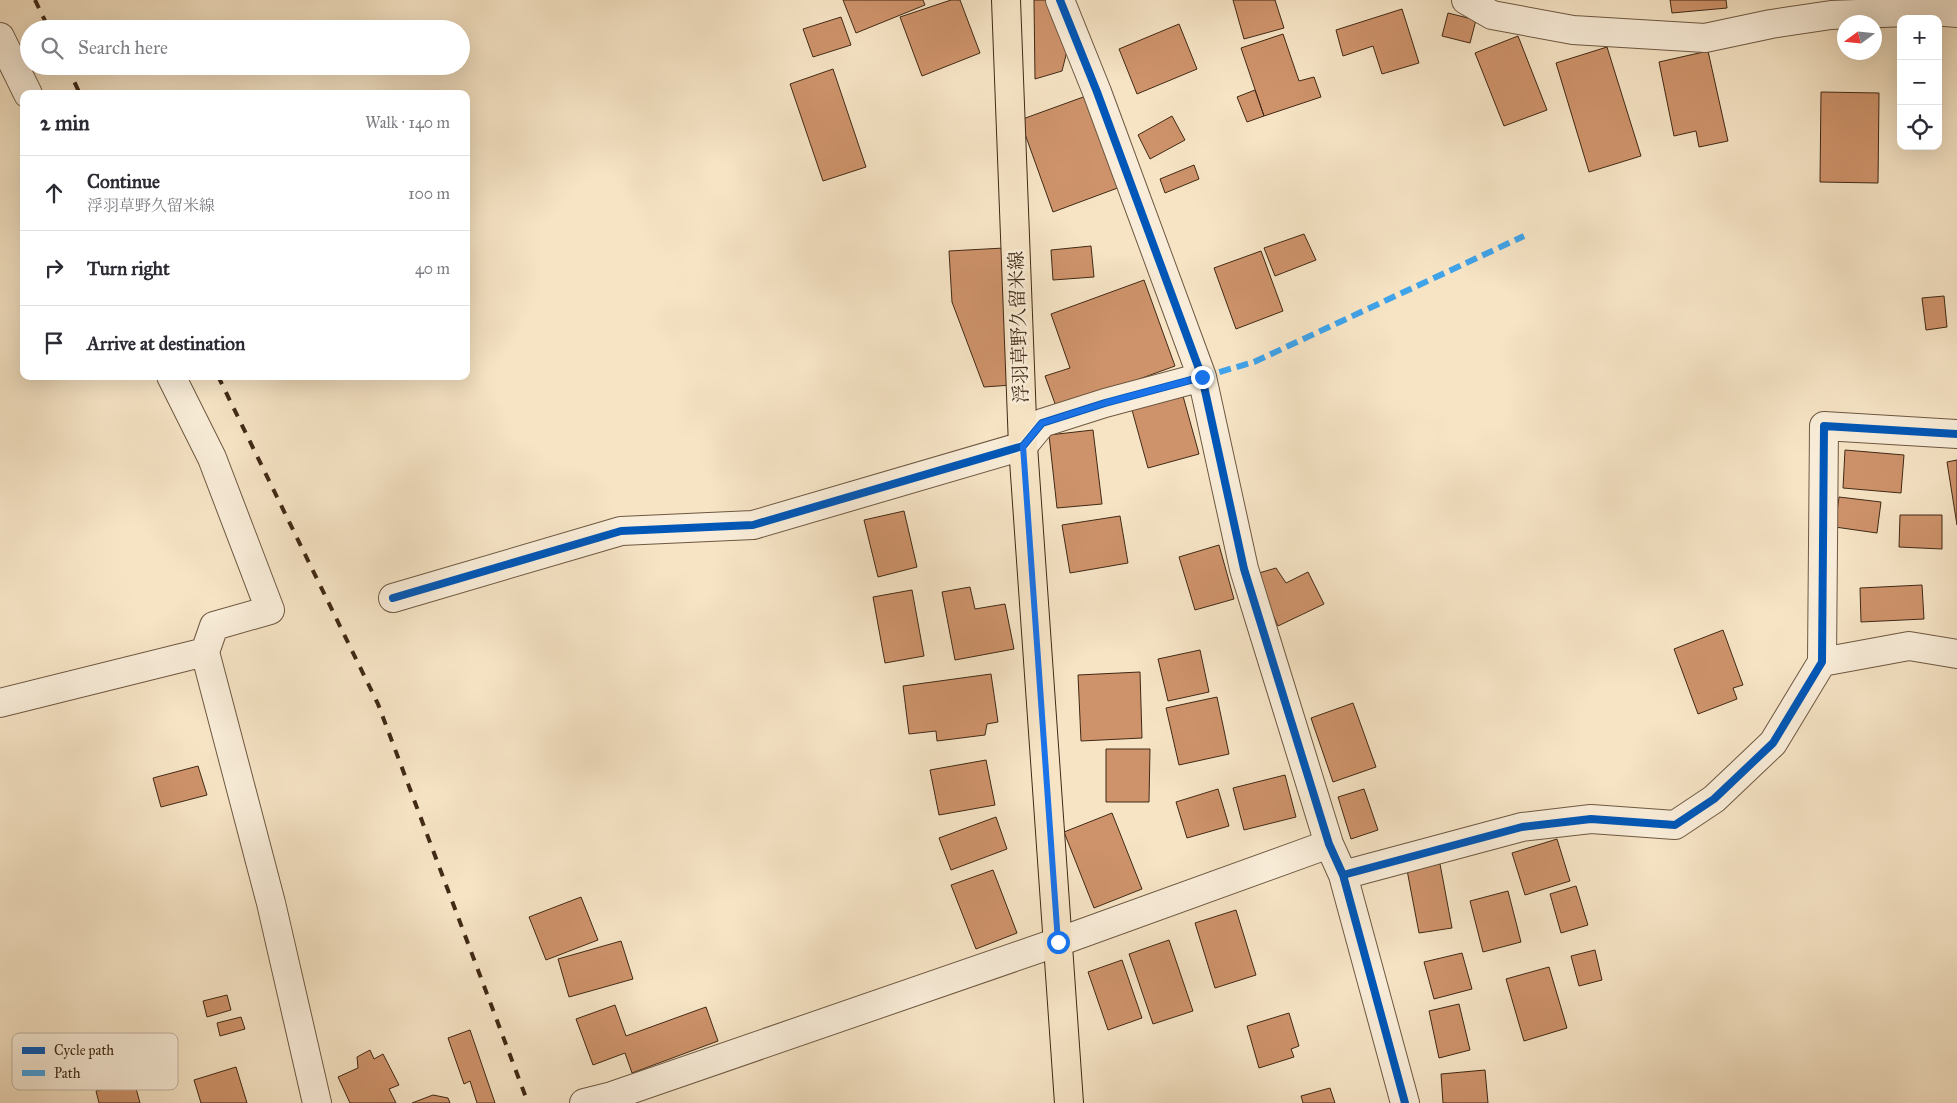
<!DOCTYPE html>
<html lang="en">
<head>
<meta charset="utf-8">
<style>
	:root { --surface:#fff; --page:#f7f7f7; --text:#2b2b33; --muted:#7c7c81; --line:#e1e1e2 }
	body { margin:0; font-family:"IM FELL Great Primer","Noto Serif JP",serif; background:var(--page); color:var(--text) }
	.controls { position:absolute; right:15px; top:15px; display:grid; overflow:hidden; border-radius:10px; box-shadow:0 5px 20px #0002 }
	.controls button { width:45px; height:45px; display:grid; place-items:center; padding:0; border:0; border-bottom:1px solid var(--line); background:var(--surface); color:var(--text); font:25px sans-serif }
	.compass { position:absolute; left:1837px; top:15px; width:45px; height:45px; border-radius:50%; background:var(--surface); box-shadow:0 5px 20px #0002; rotate:255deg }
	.stop { position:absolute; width:15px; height:15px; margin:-11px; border:4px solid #1a73e8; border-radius:50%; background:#fff }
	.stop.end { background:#1a73e8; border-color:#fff; box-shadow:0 1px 5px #0008 }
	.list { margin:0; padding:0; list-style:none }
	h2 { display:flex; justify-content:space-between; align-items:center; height:65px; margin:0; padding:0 20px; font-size:21px }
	h2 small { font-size:16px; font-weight:400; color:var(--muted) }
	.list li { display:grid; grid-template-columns:32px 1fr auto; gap:15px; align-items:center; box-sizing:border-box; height:75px; padding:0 20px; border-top:1px solid var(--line) }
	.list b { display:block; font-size:19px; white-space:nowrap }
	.list p { margin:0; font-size:16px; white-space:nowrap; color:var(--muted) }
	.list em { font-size:16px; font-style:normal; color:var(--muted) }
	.icon { flex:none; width:28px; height:28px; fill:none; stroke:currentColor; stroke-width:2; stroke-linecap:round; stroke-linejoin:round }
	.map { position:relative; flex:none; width:1957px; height:1103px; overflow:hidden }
	.search { position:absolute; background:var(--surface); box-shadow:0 5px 20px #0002; left:20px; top:20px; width:450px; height:55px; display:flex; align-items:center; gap:12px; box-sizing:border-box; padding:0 18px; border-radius:28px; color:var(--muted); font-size:19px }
	.panel { position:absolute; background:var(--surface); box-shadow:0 5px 20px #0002; left:20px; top:90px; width:450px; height:290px; border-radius:10px }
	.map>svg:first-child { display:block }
	.building { fill:#ce936b; stroke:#412915 }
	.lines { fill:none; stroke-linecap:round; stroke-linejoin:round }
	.minor-casing { stroke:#6e5841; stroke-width:30 }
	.major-casing { stroke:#412915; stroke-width:30 }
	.minor { stroke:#f9edd9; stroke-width:28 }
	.major { stroke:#f6e4c5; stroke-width:28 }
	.rail { stroke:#412915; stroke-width:4; stroke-dasharray:9 9; stroke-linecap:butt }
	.quiet { stroke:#3fa3ea; stroke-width:6; stroke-dasharray:12 6; stroke-linecap:butt }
	.cycleway-casing { stroke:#f9edd9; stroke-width:11 }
	.cycleway { stroke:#0057b8; stroke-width:8 }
	.route { stroke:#1a73e8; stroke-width:6 }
	.labels { text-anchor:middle; stroke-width:5; stroke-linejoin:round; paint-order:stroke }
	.street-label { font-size:19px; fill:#412915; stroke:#f9edd9 }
	.key { fill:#f9edd9; stroke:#c2b29e; stroke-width:1 }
	.key-label { font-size:14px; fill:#412915 }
</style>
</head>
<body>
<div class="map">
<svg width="1957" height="1103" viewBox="0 0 1957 1103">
	<rect width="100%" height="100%" fill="#f6e4c5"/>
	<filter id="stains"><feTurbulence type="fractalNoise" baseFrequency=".004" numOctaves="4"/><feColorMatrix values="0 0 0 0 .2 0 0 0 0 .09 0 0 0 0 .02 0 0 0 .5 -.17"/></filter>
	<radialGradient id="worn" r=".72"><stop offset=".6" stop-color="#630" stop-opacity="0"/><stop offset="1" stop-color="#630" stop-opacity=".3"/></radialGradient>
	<path class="building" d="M843 0H923L925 5 856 33Z
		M951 0H960L980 53 922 76 900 17Z
		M1034 0H1058L1068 47 1062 71 1035 79Z
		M1233 0H1275L1284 28 1244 39Z
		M1670 0H1726L1727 8 1672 13Z
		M1402 9 1419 63 1382 74 1373 46 1343 56 1336 30Z
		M1448 13 1476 20 1470 43 1442 36Z
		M841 17 851 45 813 57 803 29Z
		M1179 24 1197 69 1137 94 1119 49Z
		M1283 34 1299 81 1314 77 1321 97 1264 116 1241 48Z
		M1518 36 1547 110 1504 126 1475 53Z
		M1607 47 1641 156 1589 172 1556 63Z
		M1708 51 1728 141 1699 147 1696 131 1674 136 1659 62Z
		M833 69 866 167 823 181 790 84Z
		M1255 90 1264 116 1247 122 1237 97Z
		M1097 92 1131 183 1053 212 1020 120Z
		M1821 92 1879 93 1878 183 1820 182Z
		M1172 116 1185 140 1150 159 1138 135Z
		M1194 165 1199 179 1165 193 1160 179Z
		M1304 234 1316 260 1275 276 1264 248Z
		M1091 246 1094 277 1053 280 1051 250Z
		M1004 248 1012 385 984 387 952 302 949 251Z
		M1261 251 1283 311 1236 329 1214 268Z
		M1144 280 1175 366 1057 409 1045 376 1070 368 1051 314Z
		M1944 296 1947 327 1926 330 1922 298Z
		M1183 396 1199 454 1148 468 1132 410Z
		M1093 430 1102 504 1057 508 1049 435Z
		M1845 450 1904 455 1901 493 1843 488Z
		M1957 460V525L1947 462Z
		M1839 497 1881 502 1877 533 1835 527Z
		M904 511 917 567 878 577 864 520Z
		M1900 515H1942V549L1899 547Z
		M1120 516 1128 563 1070 573 1062 525Z
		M1219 545 1234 599 1195 610 1179 557Z
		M1276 568 1286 583 1308 572 1324 604 1278 626 1266 599 1259 573Z
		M1922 585 1924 619 1861 622 1860 588Z
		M970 587 975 609 1005 604 1014 649 955 660 942 592Z
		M912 590 924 656 885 663 873 597Z
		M1723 630 1743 685 1733 688 1737 699 1698 714 1674 649Z
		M1200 650 1209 692 1168 701 1158 659Z
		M1140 672 1142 738 1081 741 1078 675Z
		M991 674 998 722 987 724 985 735 937 741 936 731 909 734 903 686Z
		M1217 697 1229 754 1179 765 1166 708Z
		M1353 703 1376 767 1333 782 1311 718Z
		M1106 749H1150L1149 802H1106Z
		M986 760 995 805 939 815 930 770Z
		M198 766 207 795 161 807 153 778Z
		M1285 775 1296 817 1244 830 1233 788Z
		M1218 789 1229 826 1187 838 1176 802Z
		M1364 789 1378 830 1351 839 1338 797Z
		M1112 813 1142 889 1094 908 1064 832Z
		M996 817 1007 849 951 870 939 838Z
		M1557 839 1570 881 1525 895 1512 853Z
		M1440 864 1452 928 1419 933 1407 870Z
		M993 870 1017 933 976 949 951 885Z
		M1576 886 1588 925 1561 933 1550 894Z
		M1508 891 1521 942 1483 952 1470 901Z
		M581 897 598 940 546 960 529 917Z
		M1236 910 1256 975 1215 988 1195 923Z
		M1169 940 1193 1011 1153 1024 1129 954Z
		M621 941 633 979 569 997 558 959Z
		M1595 950 1602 980 1579 986 1571 956Z
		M1462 953 1472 989 1434 999 1424 962Z
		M1122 960 1142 1018 1108 1030 1088 972Z
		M1549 967 1567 1028 1524 1041 1506 979Z
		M227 995 231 1010 207 1017 203 1001Z
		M1459 1004 1470 1050 1439 1058 1429 1011Z
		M615 1005 626 1036 706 1007 718 1041 632 1073 625 1053 593 1065 576 1019Z
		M1289 1013 1299 1046 1291 1049 1294 1057 1259 1068 1247 1026Z
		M241 1017 245 1029 220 1036 217 1023Z
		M470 1030 495 1103H477L470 1081 464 1084 448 1038Z
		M370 1050 374 1059 383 1054 399 1085 389 1089 396 1103H350L338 1077 358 1068 357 1057Z
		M236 1067 247 1103H201L194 1080Z
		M1485 1070 1488 1103H1443L1441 1074Z
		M134 1081 140 1103H99L96 1091Z
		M1330 1088 1335 1103H1303L1301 1096Z
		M433 1095 448 1098 450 1103H412Z"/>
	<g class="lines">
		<defs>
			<path id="minor" d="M1060 0 1097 92 1202 377 1244 569 1329 844 1343 875 1405 1103
				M1466 0 1492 15 1573 30 1705 38 1771 24 1831 15 1934 11 1957 13
				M0 37 28 94
				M171 376 212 458 270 610 214 626 205 652 271 903 317 1103
				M393 598 621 531 753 525 1023 446 1042 423 1105 403 1202 377
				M1822 662 1909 646 1957 654
				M0 703 205 652
				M1343 875 1522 827 1591 819 1675 825 1714 799 1773 743 1822 662 1824 426 1957 434
				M584 1103 612 1096 1058 942 1329 844"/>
			<path id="major" d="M1006 0 1023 446 1069 1103"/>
		</defs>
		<use href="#minor" class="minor-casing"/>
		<use href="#major" class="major-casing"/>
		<use href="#minor" class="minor"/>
		<use href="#major" class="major"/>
		<path class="rail" d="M35 0 49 29
			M67 66 80 94
			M218 376 378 704 528 1103"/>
		<path class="quiet" d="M1202 377 1254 362 1524 236"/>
		<defs>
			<path id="cycleway" d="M1060 0 1097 92 1202 377 1244 569 1329 844 1343 875 1405 1103
				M393 598 621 531 753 525 1023 446 1042 423 1105 403 1202 377
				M1343 875 1522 827 1591 819 1675 825 1714 799 1773 743 1822 662 1824 426 1957 434"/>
		</defs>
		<use href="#cycleway" class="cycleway-casing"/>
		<use href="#cycleway" class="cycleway"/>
	</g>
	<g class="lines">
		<path class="route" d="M1058 942 1023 446 1042 423 1105 403 1202 377"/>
	</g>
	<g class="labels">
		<g class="street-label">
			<text transform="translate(1018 327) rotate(-92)" y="7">浮羽草野久留米線</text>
		</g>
	</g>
	<rect x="12" y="1033" width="166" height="57" rx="8" class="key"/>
	<rect x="22" y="1047" width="23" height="7" fill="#0057b8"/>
	<rect x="22" y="1070" width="23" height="6" fill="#3fa3ea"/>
	<g class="key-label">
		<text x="54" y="1055">Cycle path</text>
		<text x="54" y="1078">Path</text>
	</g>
	<rect width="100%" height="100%" filter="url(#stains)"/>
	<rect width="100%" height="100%" fill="url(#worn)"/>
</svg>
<div class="controls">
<button>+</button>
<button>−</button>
<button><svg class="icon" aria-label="locate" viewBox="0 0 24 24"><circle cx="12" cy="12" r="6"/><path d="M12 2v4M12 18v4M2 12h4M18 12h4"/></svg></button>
</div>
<svg class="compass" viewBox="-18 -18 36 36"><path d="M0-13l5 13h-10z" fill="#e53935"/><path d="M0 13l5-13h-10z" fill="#7c7c81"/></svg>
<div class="stop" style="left:1058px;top:942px"></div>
<div class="stop end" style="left:1202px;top:377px"></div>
<div class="search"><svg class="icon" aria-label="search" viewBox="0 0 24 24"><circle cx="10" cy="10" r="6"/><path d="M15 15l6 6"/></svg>Search here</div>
<section class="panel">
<h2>2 min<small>Walk · 140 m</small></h2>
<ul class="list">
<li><svg class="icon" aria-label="ahead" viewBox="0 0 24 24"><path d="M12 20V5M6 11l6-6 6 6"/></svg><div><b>Continue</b><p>浮羽草野久留米線</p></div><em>100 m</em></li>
<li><svg class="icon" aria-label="right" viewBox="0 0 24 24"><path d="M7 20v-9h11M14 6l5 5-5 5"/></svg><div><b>Turn right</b></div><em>40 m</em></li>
<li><svg class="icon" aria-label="arrive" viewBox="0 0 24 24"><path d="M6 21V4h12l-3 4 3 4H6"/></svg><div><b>Arrive at destination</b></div></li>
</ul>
</section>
</div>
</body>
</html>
